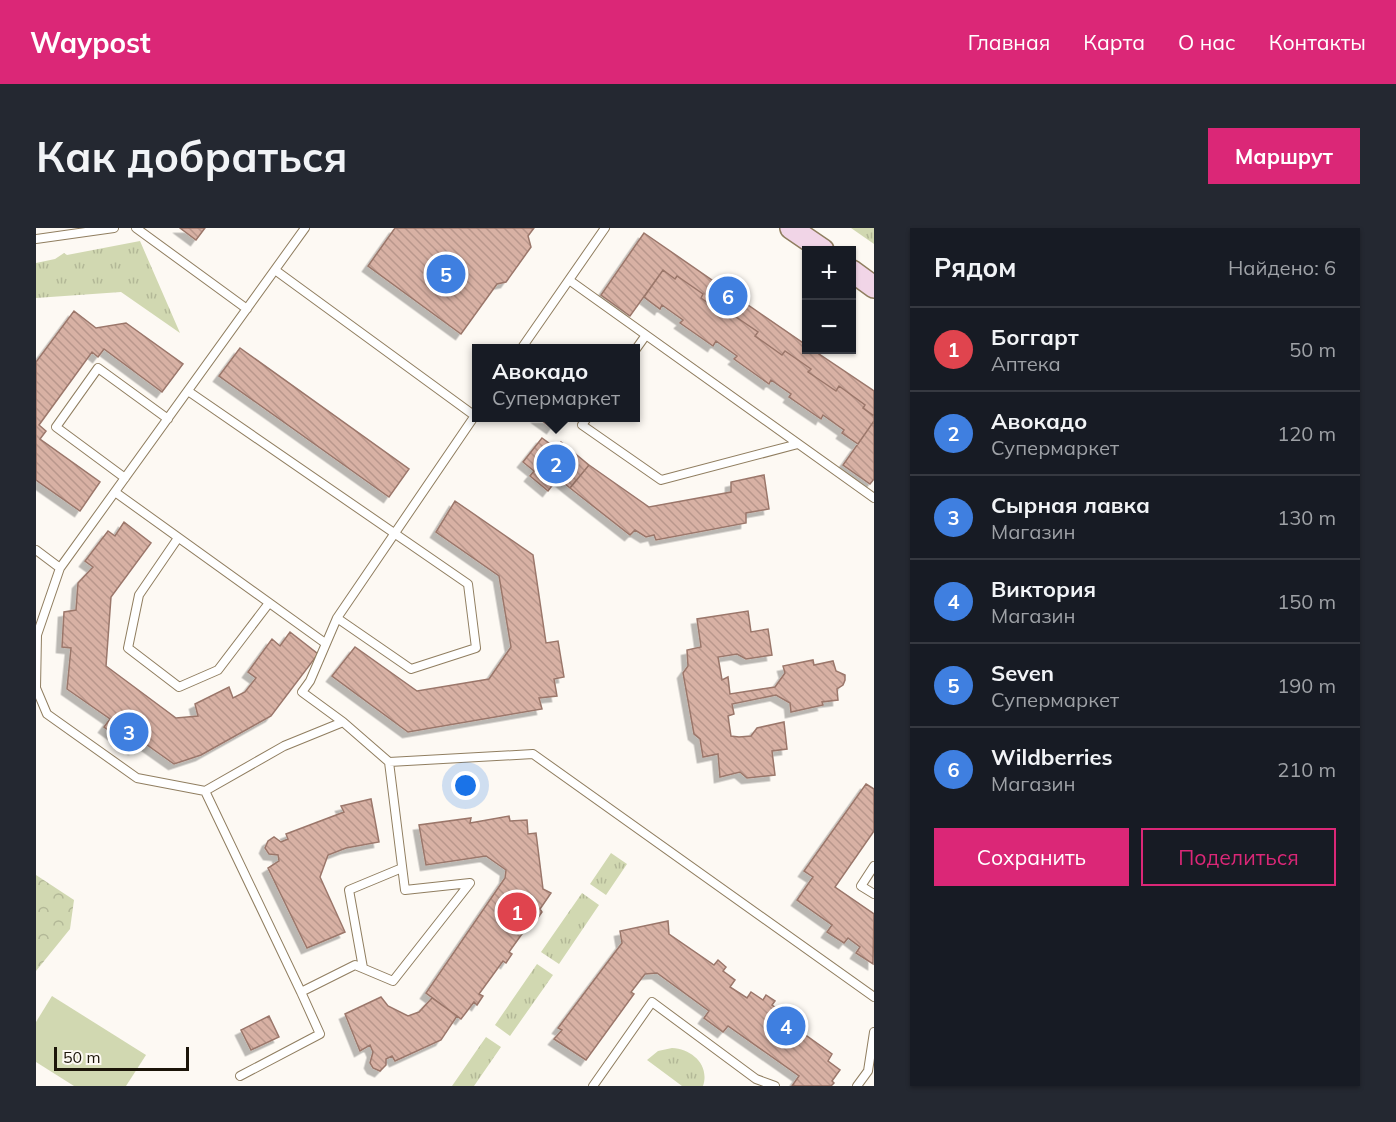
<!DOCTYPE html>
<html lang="ru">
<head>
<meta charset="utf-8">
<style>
	:root { --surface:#171b24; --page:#242831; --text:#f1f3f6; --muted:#9ea1a6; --line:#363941; --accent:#db2777 }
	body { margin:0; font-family:Mulish,sans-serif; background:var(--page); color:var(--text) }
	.controls { position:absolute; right:18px; top:18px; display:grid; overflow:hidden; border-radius:0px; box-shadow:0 2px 4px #0004 }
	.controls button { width:54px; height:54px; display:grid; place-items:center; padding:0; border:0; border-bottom:2px solid var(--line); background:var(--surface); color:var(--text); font:30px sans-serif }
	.scale { position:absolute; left:18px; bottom:15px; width:135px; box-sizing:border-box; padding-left:6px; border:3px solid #1c1509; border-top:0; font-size:16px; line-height:21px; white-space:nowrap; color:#1c1509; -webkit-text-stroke:4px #fdf9f3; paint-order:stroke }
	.you { position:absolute; left:430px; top:558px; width:21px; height:21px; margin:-15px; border:4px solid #fff; border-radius:50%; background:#1a73e8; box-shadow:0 0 0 9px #1a73e833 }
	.badge { display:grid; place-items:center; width:39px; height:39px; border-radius:50%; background:var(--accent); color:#fff; font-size:20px; font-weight:700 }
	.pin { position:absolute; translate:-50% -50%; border:3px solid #fff; box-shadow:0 2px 6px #0006 }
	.popup { position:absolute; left:436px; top:116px; width:168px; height:78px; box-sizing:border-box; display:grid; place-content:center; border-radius:0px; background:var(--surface); filter:drop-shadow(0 2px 4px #0005); font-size:20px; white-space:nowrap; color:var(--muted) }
	.popup b { font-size:22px; color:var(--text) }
	.popup::after { content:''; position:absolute; left:50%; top:100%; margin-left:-12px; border:12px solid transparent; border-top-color:var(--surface) }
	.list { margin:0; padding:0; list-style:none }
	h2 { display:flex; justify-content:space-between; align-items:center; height:78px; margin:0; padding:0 24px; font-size:26px }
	h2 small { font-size:20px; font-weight:400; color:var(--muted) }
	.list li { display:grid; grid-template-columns:39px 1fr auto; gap:18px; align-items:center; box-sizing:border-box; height:84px; padding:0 24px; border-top:2px solid var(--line) }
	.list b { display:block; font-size:22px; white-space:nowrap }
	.list p { margin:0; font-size:20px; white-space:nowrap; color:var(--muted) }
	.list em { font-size:20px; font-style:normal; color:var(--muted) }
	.actions { display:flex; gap:12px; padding:18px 24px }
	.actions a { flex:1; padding:14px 0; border:2px solid var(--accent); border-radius:0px; text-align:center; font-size:21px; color:var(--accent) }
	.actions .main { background:var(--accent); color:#fff }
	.map { position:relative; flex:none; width:838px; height:858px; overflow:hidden; border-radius:0px }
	header { display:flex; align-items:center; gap:36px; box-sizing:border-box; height:84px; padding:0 30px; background:var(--accent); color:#fff }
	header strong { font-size:28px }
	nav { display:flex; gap:33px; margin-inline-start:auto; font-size:21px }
	.intro { display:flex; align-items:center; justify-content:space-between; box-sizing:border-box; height:144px; padding:0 36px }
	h1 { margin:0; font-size:42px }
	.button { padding:15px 27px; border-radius:0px; background:var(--accent); color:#fff; font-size:21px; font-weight:700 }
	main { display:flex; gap:36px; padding:0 36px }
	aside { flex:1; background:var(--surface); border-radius:0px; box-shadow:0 2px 4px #0004 }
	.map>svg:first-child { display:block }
	.grass { fill:url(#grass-tufts) }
	.forest { fill:url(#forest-crowns) }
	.pitch { fill:#d1d8b1 }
	.building { fill:url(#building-back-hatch); stroke:#9b776b; stroke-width:1.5; filter:url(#shadow) }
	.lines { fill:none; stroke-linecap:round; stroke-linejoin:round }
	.lane-casing { stroke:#907e60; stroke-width:10 }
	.secondary-casing { stroke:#907e60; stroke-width:24 }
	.lane { stroke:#fff; stroke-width:8 }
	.secondary { stroke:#f1d5e7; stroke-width:21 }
</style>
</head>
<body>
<header>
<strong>Waypost</strong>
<nav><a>Главная</a><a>Карта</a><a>О нас</a><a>Контакты</a></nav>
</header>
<div class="intro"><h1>Как добраться</h1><a class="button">Маршрут</a></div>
<main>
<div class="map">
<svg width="838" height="858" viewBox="0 0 838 858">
	<defs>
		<pattern id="grass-tufts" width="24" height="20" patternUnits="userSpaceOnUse" patternTransform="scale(1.5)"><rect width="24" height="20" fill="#d1d8b1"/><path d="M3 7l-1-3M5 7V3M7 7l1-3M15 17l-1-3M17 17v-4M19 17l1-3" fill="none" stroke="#b3b897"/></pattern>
		<pattern id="forest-crowns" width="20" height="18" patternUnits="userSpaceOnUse" patternTransform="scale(1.5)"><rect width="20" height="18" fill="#d1d8b1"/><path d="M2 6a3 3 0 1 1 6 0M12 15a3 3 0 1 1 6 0" fill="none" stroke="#b3b897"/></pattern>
		<pattern id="building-back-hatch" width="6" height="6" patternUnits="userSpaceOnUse" patternTransform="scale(1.5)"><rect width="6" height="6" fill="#d8b1a4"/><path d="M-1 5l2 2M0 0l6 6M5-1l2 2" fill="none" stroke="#b9978c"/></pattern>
		<filter id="shadow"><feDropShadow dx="-5.5" dy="5.5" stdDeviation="0" flood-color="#0004"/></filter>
	</defs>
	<rect width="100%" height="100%" fill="#fdf9f3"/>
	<path class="grass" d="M815 0H838V16Z
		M104 13 144 105 85 64 0 70V35L19 31 28 25 31 27Z
		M575 625 591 636 570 667 554 656Z
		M546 665 563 677 523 736 505 724Z
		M501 736 517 747 474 808 459 797Z
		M450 809 465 819 438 858H416Z
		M636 820C656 821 674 837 667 858H646L611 832 622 823Z"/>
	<path class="forest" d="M0 647 38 672 34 701 0 743Z"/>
	<path class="pitch" d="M16 768 110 827 90 858H38L0 834V794Z"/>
	<path class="building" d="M144 0H169L160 12Z
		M359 0H498L492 8 495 19 470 54 461 56 425 106 332 38Z
		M608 5 770 117V122H777L838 163V188L827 180 829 177 803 158 800 163 772 144 775 141 749 123 746 127 719 108 722 104 694 85 692 89 665 70 667 66 641 48 639 51 627 42 594 88 565 67Z
		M627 42 639 51 641 48 667 66 665 70 692 89 694 85 722 104 719 108 746 127 749 123 775 141 772 144 800 163 803 158 829 177 827 180 838 188V193L822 216 806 205 808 202 787 187 785 191 753 169 755 166 735 152 733 156 698 131 701 128 680 113 677 118 644 95 647 92 626 77 624 81 608 69Z
		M38 83 60 100 90 95 147 136 126 164 68 121 62 129 56 124 3 197 10 203 4 211 64 254 44 283 0 252V134Z
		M204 120 373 241 353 269 183 148Z
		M502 190H523L516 200Z
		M838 193V251L834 256 807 237Z
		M506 210 520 220 525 214 553 237 534 260 522 250 512 263 494 248 498 243 487 234Z
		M553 237 613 279 695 264V254L728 247 733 281 710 285V295L620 312 618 307 610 309 599 302 594 307 534 260Z
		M419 273 497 327 510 415 522 413 528 449 518 451 521 468 503 470 506 481 372 504 296 448 319 419 381 463 453 451 475 419 463 348 400 304Z
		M88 294 115 315 75 369 70 438 140 490 162 488 159 476 193 459 197 470 209 464 220 450 212 444 236 411 244 418 254 404 282 426 235 488 165 527 138 536 104 512 98 521 68 499 74 491 31 461 35 420 26 419 28 384 40 382 42 355 57 339 49 333 72 303 79 308Z
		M712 383 715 404 732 401 736 427 710 431 701 426 682 429 686 452 692 449 694 466 739 459 749 445 747 438 777 432 778 437 797 433 800 443 809 447V452L807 457 801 461 802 472 786 474 787 477 755 484 754 475 740 467 696 476 698 486 692 488 695 508 703 509 715 508 721 500 748 494 751 521 736 523 739 547 711 550 704 544 684 549 682 526 667 529 664 511 658 506 647 445 652 438 651 422 665 419 661 391Z
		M830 556 838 561V603L799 659 838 686 837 736 820 725 824 719 812 710 808 715 791 704 796 697 761 672 777 649 768 643Z
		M335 571 343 614 310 620 292 627 284 649 309 704 271 720 232 640 243 633 242 627 233 626 229 620 232 613 238 609 245 614 252 611 250 606 308 584 305 578Z
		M473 588 474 593 491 592 492 606 500 605 507 661 515 665 504 681 506 684 499 694 496 692 473 724 476 726 470 735 467 733 443 766 447 768 441 777 438 774 425 791 390 765 469 650 470 642 450 628 390 637 383 597 435 590 434 595Z
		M632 693 633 706 678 737 682 732 690 739 687 743 699 752 694 759 711 770 715 764 727 772 730 767 739 773 736 777 749 786 746 790 796 826 792 833 804 842 796 853 798 855 795 858H756L763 848 692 798 687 804 668 790 673 783 621 745 609 746 595 764 598 766 550 832 518 811 526 802 522 800 586 715 584 703Z
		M345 769 352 778 372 788 383 784 396 770 421 788 405 812 359 833 356 828 350 831V837L344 843 337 840 334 835 337 824 334 817 324 823 309 786Z
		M233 788 243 809 215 822 205 802Z"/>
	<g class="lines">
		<defs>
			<path id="lane" d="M100 0 211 81
				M269 0 24 340 1 407 0 460 11 486 101 550 169 563 248 518 307 494 353 534 497 526 838 769
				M0 11 78 0
				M239 42 439 188
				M533 52 838 270
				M485 121 569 0
				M600 121 610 107
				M152 163 432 356 440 420 375 441 301 390
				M551 190 546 197 625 252 762 216
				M89 250 20 199 62 140 132 191
				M79 264 289 415
				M142 310 103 367 92 420 143 459 182 442 233 375
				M0 322 24 340
				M307 494 266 464 274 453 301 390 440 186
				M169 563 265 764 319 737 357 753 434 655 369 662 353 534
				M838 638 825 658 838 666
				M327 740 313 662 366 640
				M204 848 284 806 265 764
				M557 858 616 774 720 851 739 858
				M821 858 832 843 838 804"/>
			<path id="secondary" d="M755 0 787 22
				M816 43 838 59"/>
		</defs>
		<use href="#lane" class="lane-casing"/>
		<use href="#secondary" class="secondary-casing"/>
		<use href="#lane" class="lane"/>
		<use href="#secondary" class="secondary"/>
	</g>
</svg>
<div class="controls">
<button>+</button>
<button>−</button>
</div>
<div class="scale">50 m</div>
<div class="you"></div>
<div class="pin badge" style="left:481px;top:684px;background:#e0444e">1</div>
<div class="pin badge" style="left:520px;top:236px;background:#3f7fe0">2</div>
<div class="popup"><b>Авокадо</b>Супермаркет</div>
<div class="pin badge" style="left:93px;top:504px;background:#3f7fe0">3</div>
<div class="pin badge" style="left:750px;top:798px;background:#3f7fe0">4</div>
<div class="pin badge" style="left:410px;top:46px;background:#3f7fe0">5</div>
<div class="pin badge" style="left:692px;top:68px;background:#3f7fe0">6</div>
</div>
<aside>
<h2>Рядом<small>Найдено: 6</small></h2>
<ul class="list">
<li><span class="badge" style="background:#e0444e">1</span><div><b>Боггарт</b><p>Аптека</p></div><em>50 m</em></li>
<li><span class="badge" style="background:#3f7fe0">2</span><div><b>Авокадо</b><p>Супермаркет</p></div><em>120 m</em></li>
<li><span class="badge" style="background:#3f7fe0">3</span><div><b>Сырная лавка</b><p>Магазин</p></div><em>130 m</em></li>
<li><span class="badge" style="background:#3f7fe0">4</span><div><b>Виктория</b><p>Магазин</p></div><em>150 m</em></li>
<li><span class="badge" style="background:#3f7fe0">5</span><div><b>Seven</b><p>Супермаркет</p></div><em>190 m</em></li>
<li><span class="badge" style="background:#3f7fe0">6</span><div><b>Wildberries</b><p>Магазин</p></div><em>210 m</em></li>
</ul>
<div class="actions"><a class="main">Сохранить</a><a>Поделиться</a></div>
</aside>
</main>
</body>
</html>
